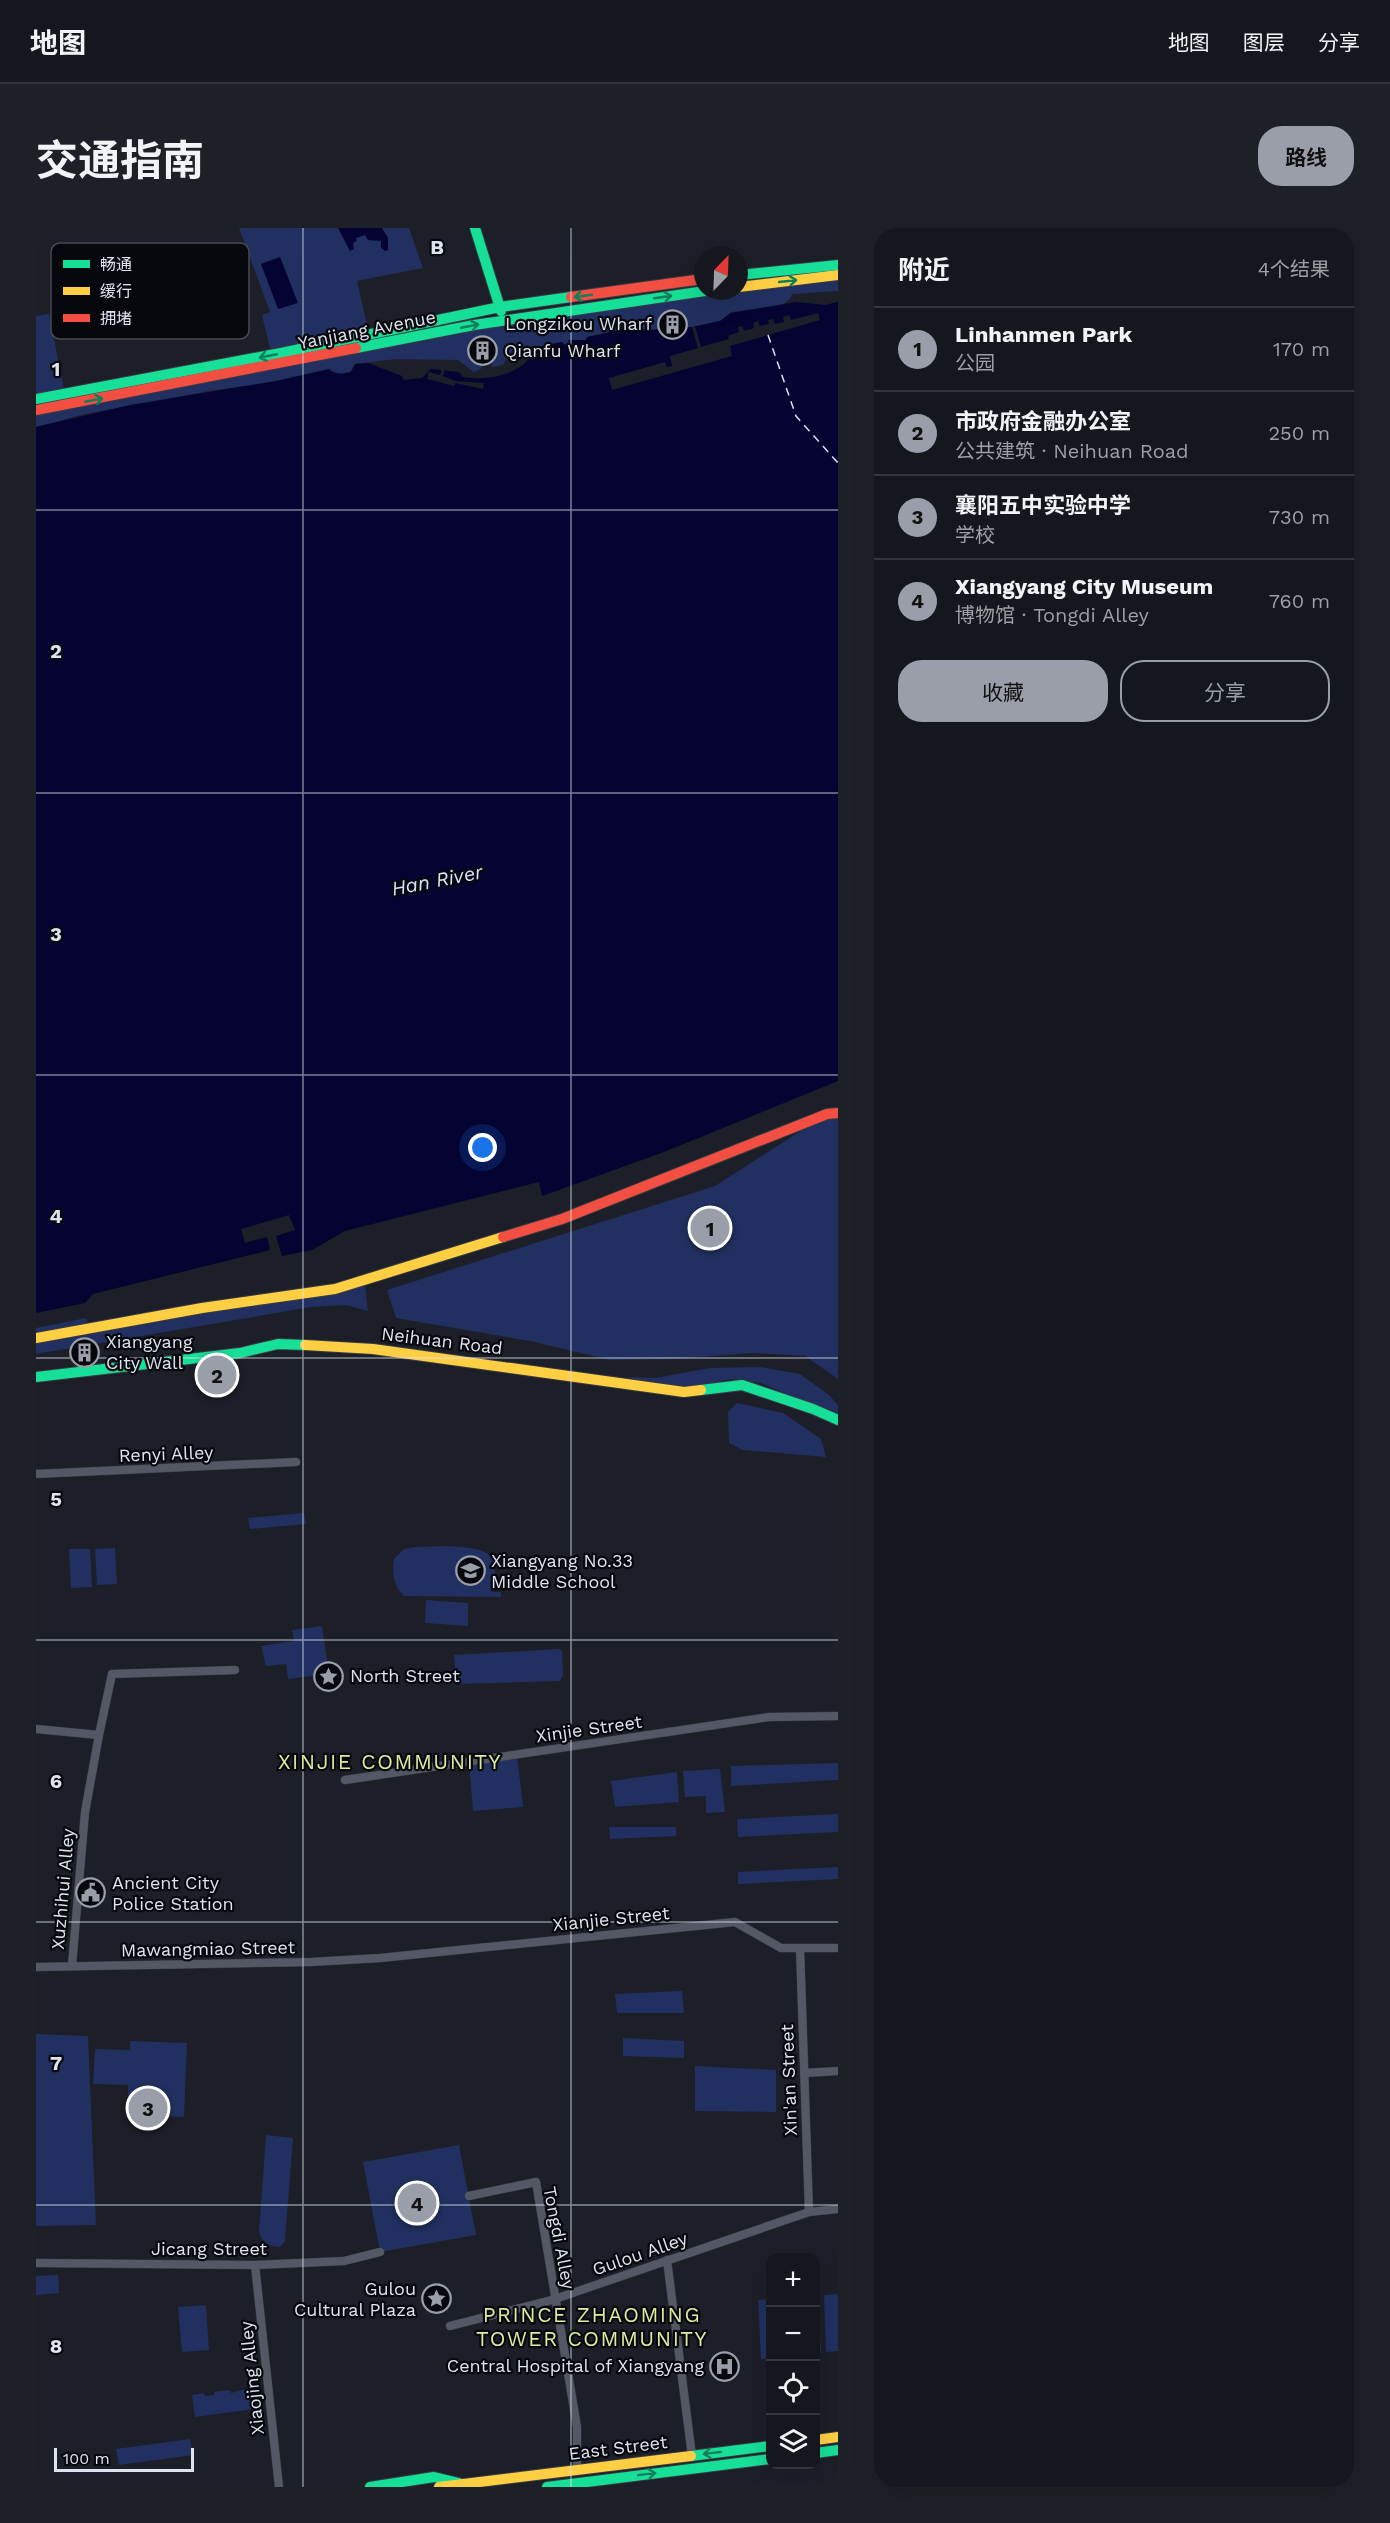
<!DOCTYPE html>
<html lang="zh">
<head>
<meta charset="utf-8">
<style>
	:root { --surface:#15171e; --page:#1e2027; --text:#f1f3f6; --muted:#9d9fa4; --line:#34363c; --accent:#9a9ea9 }
	body { margin:0; font-family:"Work Sans","Noto Sans SC",sans-serif; background:var(--page); color:var(--text) }
	.controls { position:absolute; right:18px; bottom:18px; display:grid; overflow:hidden; border-radius:12px; box-shadow:0 6px 24px #0002 }
	.controls button { width:54px; height:54px; display:grid; place-items:center; padding:0; border:0; border-bottom:2px solid var(--line); background:var(--surface); color:var(--text); font:30px sans-serif }
	.compass { position:absolute; left:658px; top:18px; width:54px; height:54px; border-radius:50%; background:var(--surface); box-shadow:0 6px 24px #0002; rotate:23deg }
	.scale { position:absolute; left:18px; bottom:15px; width:140px; box-sizing:border-box; padding-left:6px; border:3px solid #dee3ee; border-top:0; font-size:16px; line-height:21px; white-space:nowrap; color:#dee3ee; -webkit-text-stroke:4px #06080e; paint-order:stroke }
	.you { position:absolute; left:447px; top:920px; width:21px; height:21px; margin:-15px; border:4px solid #fff; border-radius:50%; background:#1a73e8; box-shadow:0 0 0 9px #1a73e833 }
	.badge { display:grid; place-items:center; width:39px; height:39px; border-radius:50%; background:var(--accent); color:#111; font-size:20px; font-weight:700 }
	.pin { position:absolute; translate:-50% -50%; border:3px solid #fff; box-shadow:0 2px 6px #0006 }
	.list { margin:0; padding:0; list-style:none }
	h2 { display:flex; justify-content:space-between; align-items:center; height:78px; margin:0; padding:0 24px; font-size:26px }
	h2 small { font-size:20px; font-weight:400; color:var(--muted) }
	.list li { display:grid; grid-template-columns:39px 1fr auto; gap:18px; align-items:center; box-sizing:border-box; height:84px; padding:0 24px; border-top:2px solid var(--line) }
	.list b { display:block; font-size:22px; white-space:nowrap }
	.list p { margin:0; font-size:20px; white-space:nowrap; color:var(--muted) }
	.list em { font-size:20px; font-style:normal; color:var(--muted) }
	.actions { display:flex; gap:12px; padding:18px 24px }
	.actions a { flex:1; padding:14px 0; border:2px solid var(--accent); border-radius:24px; text-align:center; font-size:21px; color:var(--accent) }
	.actions .main { background:var(--accent); color:#111 }
	.icon { flex:none; width:33px; height:33px; fill:none; stroke:currentColor; stroke-width:2; stroke-linecap:round; stroke-linejoin:round }
	.map { position:relative; flex:none; width:802px; height:2259px; overflow:hidden; border-radius:24px }
	header { display:flex; align-items:center; gap:36px; box-sizing:border-box; height:84px; padding:0 30px; background:var(--surface); border-bottom:2px solid var(--line) }
	header strong { font-size:28px }
	nav { display:flex; gap:33px; margin-inline-start:auto; font-size:21px }
	.intro { display:flex; align-items:center; justify-content:space-between; box-sizing:border-box; height:144px; padding:0 36px }
	h1 { margin:0; font-size:42px }
	.button { padding:15px 27px; border-radius:24px; background:var(--accent); color:#111; font-size:21px; font-weight:700 }
	main { display:flex; gap:36px; padding:0 36px }
	aside { flex:1; background:var(--surface); border-radius:24px; box-shadow:0 6px 24px #0002 }
	.map>svg:first-child { display:block }
	.green { fill:#213060 }
	.water { fill:#040331 }
	.pier { fill:#1c1f28 }
	.lines { fill:none; stroke-linecap:round; stroke-linejoin:round }
	.ferry { stroke:#d9e2f8; stroke-width:1.5; stroke-dasharray:8 6; stroke-linecap:butt }
	.street-casing { stroke:#383b43; stroke-width:9 }
	.fast-casing { stroke:#383b43; stroke-width:12 }
	.slow-casing { stroke:#383b43; stroke-width:12 }
	.jam-casing { stroke:#383b43; stroke-width:12 }
	.street { stroke:#545864; stroke-width:8 }
	.fast { stroke:#16e098; stroke-width:10 }
	.slow { stroke:#ffcf43; stroke-width:10 }
	.jam { stroke:#f24e42; stroke-width:10 }
	.oneway { stroke:#0f7f5a }
	.grid { fill:none; stroke:#dee3ee; stroke-width:1.5; stroke-opacity:0.55 }
	.labels { text-anchor:middle; stroke-width:4.5; stroke-linejoin:round; paint-order:stroke }
	.poi-label { font-size:18px; fill:#dee3ee; stroke:#06080e; text-anchor:start }
	.street-label { font-size:18px; fill:#dee3ee; stroke:#06080e }
	.water-label { font-size:20px; font-style:italic; fill:#d9e2f8; stroke:#06080e }
	.quarter-label { font-size:21px; letter-spacing:1.5px; fill:#dcec9f; stroke:#06080e }
	.key { fill:#06080e; stroke:#474a51; stroke-width:1.5 }
	.key-label { font-size:16px; fill:#dee3ee }
	.grid-label { font-size:20px; text-anchor:middle; font-weight:bold; fill:#dee3ee; stroke:#06080e; stroke-width:4.5; stroke-linejoin:round; paint-order:stroke }
</style>
</head>
<body>
<header>
<strong>地图</strong>
<nav><a>地图</a><a>图层</a><a>分享</a></nav>
</header>
<div class="intro"><h1>交通指南</h1><a class="button">路线</a></div>
<main>
<div class="map">
<svg width="802" height="2259" viewBox="0 0 802 2259">
	<rect width="100%" height="100%" fill="#1c1f28"/>
	<path class="green" d="M203 0H373L387 40 321 53 333 105 235 125 226 87 234 84Z
		M802 47V63L756 66 753 72 745 77 695 84 684 93 656 99 615 102 589 101 551 109 550 112 529 117 526 114 511 121 507 118 473 125 467 137 457 139 452 128 443 129 446 140 438 144 422 132 360 131 319 136 314 144 306 146 178 162 49 186 0 199V182L347 116 669 63H703Z
		M13 86 29 166 0 172V88Z
		M802 885V1151L769 1128 715 1125 639 1131 574 1132 494 1113 360 1090 351 1062 679 958 791 886Z
		M329 1057 332 1083 310 1077 275 1079 0 1126V1100L50 1090 53 1099Z
		M724 1139 764 1146 793 1167 802 1177V1188L725 1155 694 1151 658 1160 641 1161 588 1149 619 1150 674 1140Z
		M701 1175 747 1185 785 1211 790 1229 707 1222 693 1215 692 1184Z
		M268 1285 270 1296 214 1301 212 1290Z
		M378 1319C398 1319 445 1314 458 1331L460 1354 454 1364H465V1369L368 1368C357 1357 356 1346 358 1331L368 1321Z
		M79 1320 81 1356 61 1357 59 1321Z
		M33 1321H54L56 1359 35 1360Z
		M390 1372 432 1375V1398L389 1395Z
		M286 1398 293 1446 252 1451 250 1436 230 1438 225 1418 258 1413 256 1402Z
		M523 1421 526 1423 527 1447 524 1453 420 1456 418 1427Z
		M481 1527 487 1579 437 1583 433 1534Z
		M802 1535V1552L695 1558V1538Z
		M684 1541 689 1584 670 1585V1568L649 1569 647 1543Z
		M641 1544 643 1574 579 1579 575 1553Z
		M802 1586V1604L702 1609 701 1591Z
		M573 1599H640V1608L574 1611Z
		M802 1639V1651L702 1656V1644Z
		M646 1763 648 1785H581L579 1766Z
		M0 1806 52 1808 60 1997 0 1998Z
		M587 1810 648 1813V1830L587 1828Z
		M94 1813 151 1815 148 1889 92 1887V1857L57 1856 59 1821 94 1822Z
		M659 1838 740 1842V1884L659 1883Z
		M230 1907 257 1910 249 2013 244 2019C232 2018 227 2016 223 2004Z
		M423 1917 440 2007 344 2024 327 1934Z
		M22 2047 23 2065 0 2067V2048Z
		M802 2066V2123L790 2124 788 2067Z
		M780 2068H782L785 2125 780 2126Z
		M734 2071V2130L725 2131 722 2072Z
		M170 2077 173 2122 146 2124 142 2079Z
		M221 2158 225 2180 159 2189 156 2167 168 2165 169 2168 178 2167V2164L194 2162 195 2165Z
		M154 2211 157 2227 83 2237 80 2221Z"/>
	<path class="water" d="M302 0H346L352 10V22L349 23 345 20V13L332 12 329 7 320 10 321 13 317 15 318 21 314 23Z
		M244 29 262 75 242 81 225 36Z
		M760 74 789 77 802 74V853L628 924 506 968 503 954 309 1003 276 1022 246 1028 240 1008 259 1002 253 987 205 1001 209 1015 231 1009 234 1022 57 1066 49 1075 0 1085V199L94 177 240 153 293 141C301 147 305 146 315 144L319 136 332 135 366 148 368 152 386 150 395 141 423 144 427 149C447 153 477 148 491 133 494 130 496 124 497 120H514L515 116 526 114 529 117 532 116 533 112H550L551 109 589 101 615 102 656 99 684 93 695 85Z"/>
	<path class="pier" d="M782 85 784 92 694 118 696 128 576 162 573 150 629 134 631 139 636 138 634 128 662 120 656 99 659 98 665 119 693 111 692 108 703 104 702 99 706 98 708 103 718 100 717 95 722 93 724 98 733 96 732 92 737 91 739 96 748 94 747 89 753 87 755 92Z
		M406 140H409L407 148 419 153 448 155 447 161 419 155 418 158 391 151 393 144 404 147Z"/>
	<g class="lines">
		<path class="ferry" d="M732 107 760 188 802 235"/>
		<defs>
			<path id="street" d="M0 1246 260 1234
				M0 1501 63 1507 49 1584 36 1738
				M63 1507 76 1446 199 1442
				M309 1552 733 1489 802 1488
				M764 1720 773 1984
				M0 1739 275 1734 344 1730 699 1694 745 1720H802
				M768 1845 802 1843
				M433 1968 500 1954 541 2199V2242
				M631 2032 656 2228
				M0 2035 219 2037 308 2033 344 2024
				M219 2037 243 2259
				M414 2098 516 2072 773 1984 802 1981"/>
			<path id="fast" d="M439 0 465 83
				M703 47 802 37
				M320 120 438 97 669 63
				M0 171 245 125 464 79 535 69
				M0 1149 204 1125 242 1116 269 1117
				M665 1162 706 1157 777 1181 802 1192
				M780 2225 802 2222
				M655 2228 734 2218
				M334 2259 398 2249 423 2255
				M511 2259 734 2231"/>
			<path id="slow" d="M703 59 802 47
				M0 1110 166 1080 299 1061 467 1009
				M269 1117 337 1121 648 1164 665 1162
				M780 2212 802 2209
				M403 2259 655 2228"/>
			<path id="jam" d="M535 69 667 51
				M0 182 320 120
				M467 1009 526 991 791 886 802 885"/>
		</defs>
		<use href="#street" class="street-casing"/>
		<use href="#fast" class="fast-casing"/>
		<use href="#slow" class="slow-casing"/>
		<use href="#jam" class="jam-casing"/>
		<use href="#street" class="street"/>
		<use href="#fast" class="fast"/>
		<use href="#slow" class="slow"/>
		<use href="#jam" class="jam"/>
	</g>
	<defs><path id="oneway-shaft" d="M-6 0H5M1.5-3L5.5 0L1.5 3" fill="none" stroke-width="1.6" stroke-linecap="round" stroke-linejoin="round" transform="scale(1.5)"/></defs>
	<g class="oneway">
		<use href="#oneway-shaft" transform="translate(752 53) rotate(-6)"/>
		<use href="#oneway-shaft" transform="translate(547 68) rotate(172)"/>
		<use href="#oneway-shaft" transform="translate(627 69) rotate(-8)"/>
		<use href="#oneway-shaft" transform="translate(434 98) rotate(-11)"/>
		<use href="#oneway-shaft" transform="translate(232 128) rotate(169)"/>
		<use href="#oneway-shaft" transform="translate(58 172) rotate(-11)"/>
		<use href="#oneway-shaft" transform="translate(676 2225) rotate(173)"/>
		<use href="#oneway-shaft" transform="translate(611 2246) rotate(-7)"/>
	</g>
	<path class="grid" d="M267 0V2259M535 0V2259M0 282H802M0 565H802M0 847H802M0 1130H802M0 1412H802M0 1694H802M0 1977H802"/>
	<defs>
		<symbol id="building-ring" viewBox="-11 -11 22 22"><circle r="9.5" fill="#06080e" stroke="#9a9ea9" stroke-width="1.5"/><path d="M-4-6H4V6H1V3H-1V6H-4ZM-2.5-4.3h1.7v1.8h-1.7ZM.8-4.3h1.7v1.8H.8ZM-2.5-1h1.7V.8h-1.7ZM.8-1h1.7V.8H.8Z" fill="#9a9ea9"/></symbol>
		<symbol id="school-ring" viewBox="-11 -11 22 22"><circle r="9.5" fill="#06080e" stroke="#9a9ea9" stroke-width="1.5"/><path d="M0-5L7-2L0 1L-7-2ZM-4 1L0 2.5L4 1V4Q0 6-4 4Z" fill="#9a9ea9"/></symbol>
		<symbol id="sight-ring" viewBox="-11 -11 22 22"><circle r="9.5" fill="#06080e" stroke="#9a9ea9" stroke-width="1.5"/><path d="M0-6L1.8-2.2L6-1.7L2.9 1.2L3.7 5.4L0 3.3L-3.7 5.4L-2.9 1.2L-6-1.7L-1.8-2.2Z" fill="#9a9ea9"/></symbol>
		<symbol id="civic-ring" viewBox="-11 -11 22 22"><circle r="9.5" fill="#06080e" stroke="#9a9ea9" stroke-width="1.5"/><path d="M-.6-6.5H3V-4.5H.6V-3L4-1V1h2V6H-6V1h2V-1L-.6-3ZM-1.2 2.5V6h2.4V2.5Z" fill="#9a9ea9"/></symbol>
		<symbol id="hospital-ring" viewBox="-11 -11 22 22"><circle r="9.5" fill="#06080e" stroke="#9a9ea9" stroke-width="1.5"/><path d="M-5-5h3v3.5h4V-5h3V5h-3V1.5h-4V5h-3Z" fill="#9a9ea9"/></symbol>
	</defs>
	<g fill-rule="evenodd">
		<use href="#building-ring" x="620" y="80" width="33" height="33"/>
		<use href="#building-ring" x="430" y="106" width="33" height="33"/>
		<use href="#building-ring" x="32" y="1108" width="33" height="33"/>
		<use href="#school-ring" x="418" y="1326" width="33" height="33"/>
		<use href="#sight-ring" x="276" y="1432" width="33" height="33"/>
		<use href="#civic-ring" x="38" y="1648" width="33" height="33"/>
		<use href="#sight-ring" x="384" y="2054" width="33" height="33"/>
		<use href="#hospital-ring" x="672" y="2122" width="33" height="33"/>
	</g>
	<g class="labels">
		<g class="poi-label">
			<text x="616" y="102" text-anchor="end">Longzikou Wharf</text>
			<text x="468" y="129">Qianfu Wharf</text>
			<text x="70" y="1120">Xiangyang<tspan x="70" dy="21">City Wall</tspan></text>
			<text x="455" y="1339">Xiangyang No.33<tspan x="455" dy="21">Middle School</tspan></text>
			<text x="314" y="1454">North Street</text>
			<text x="76" y="1661">Ancient City<tspan x="76" dy="21">Police Station</tspan></text>
			<text x="380" y="2067" text-anchor="end">Gulou<tspan x="380" dy="21">Cultural Plaza</tspan></text>
			<text x="668" y="2144" text-anchor="end">Central Hospital of Xiangyang</text>
		</g>
		<g class="street-label">
			<text transform="translate(331 102) rotate(-11)" y="6">Yanjiang Avenue</text>
			<text transform="translate(406 1113) rotate(7)" y="6">Neihuan Road</text>
			<text transform="translate(130 1226) rotate(-2)" y="6">Renyi Alley</text>
			<text transform="translate(553 1501) rotate(-8)" y="6">Xinjie Street</text>
			<text transform="translate(27 1661) rotate(-85)" y="6">Xuzhihui Alley</text>
			<text transform="translate(575 1691) rotate(-6)" y="6">Xianjie Street</text>
			<text transform="translate(172 1721) rotate(-1)" y="6">Mawangmiao Street</text>
			<text transform="translate(753 1852) rotate(-92)" y="6">Xin'an Street</text>
			<text transform="translate(523 2010) rotate(79)" y="6">Tongdi Alley</text>
			<text x="173" y="2027">Jicang Street</text>
			<text transform="translate(604 2026) rotate(-19)" y="6">Gulou Alley</text>
			<text transform="translate(216 2150) rotate(-96)" y="6">Xiaojing Alley</text>
			<text transform="translate(582 2220) rotate(-7)" y="6">East Street</text>
		</g>
		<g class="water-label">
			<text transform="translate(401 652) rotate(-11)" y="7">Han River</text>
		</g>
		<g class="quarter-label">
			<text x="354" y="1541">XINJIE COMMUNITY</text>
			<text x="556" y="2094">PRINCE ZHAOMING<tspan x="556" dy="24">TOWER COMMUNITY</tspan></text>
		</g>
	</g>
	<rect x="15" y="15" width="198" height="96" rx="9" class="key"/>
	<rect x="27" y="32" width="27" height="8" fill="#16e098"/>
	<rect x="27" y="59" width="27" height="8" fill="#ffcf43"/>
	<rect x="27" y="86" width="27" height="8" fill="#f24e42"/>
	<g class="key-label">
		<text x="64" y="42">畅通</text>
		<text x="64" y="69">缓行</text>
		<text x="64" y="96">拥堵</text>
	</g>
	<g class="grid-label">
		<text x="401" y="26">B</text>
		<text x="20" y="148">1</text>
		<text x="20" y="430">2</text>
		<text x="20" y="713">3</text>
		<text x="20" y="995">4</text>
		<text x="20" y="1278">5</text>
		<text x="20" y="1560">6</text>
		<text x="20" y="1842">7</text>
		<text x="20" y="2125">8</text>
	</g>
</svg>
<div class="controls">
<button>+</button>
<button>−</button>
<button><svg class="icon" aria-label="locate" viewBox="0 0 24 24"><circle cx="12" cy="12" r="6"/><path d="M12 2v4M12 18v4M2 12h4M18 12h4"/></svg></button>
<button><svg class="icon" aria-label="layers" viewBox="0 0 24 24"><path d="M12 4l9 5-9 5-9-5zM3 14l9 5 9-5"/></svg></button>
</div>
<svg class="compass" viewBox="-18 -18 36 36"><path d="M0-13l5 13h-10z" fill="#e53935"/><path d="M0 13l5-13h-10z" fill="#9d9fa4"/></svg>
<div class="scale">100 m</div>
<div class="you"></div>
<div class="pin badge" style="left:674px;top:1000px">1</div>
<div class="pin badge" style="left:181px;top:1147px">2</div>
<div class="pin badge" style="left:112px;top:1880px">3</div>
<div class="pin badge" style="left:381px;top:1975px">4</div>
</div>
<aside>
<h2>附近<small>4个结果</small></h2>
<ul class="list">
<li><span class="badge">1</span><div><b>Linhanmen Park</b><p>公园</p></div><em>170 m</em></li>
<li><span class="badge">2</span><div><b>市政府金融办公室</b><p>公共建筑 · Neihuan Road</p></div><em>250 m</em></li>
<li><span class="badge">3</span><div><b>襄阳五中实验中学</b><p>学校</p></div><em>730 m</em></li>
<li><span class="badge">4</span><div><b>Xiangyang City Museum</b><p>博物馆 · Tongdi Alley</p></div><em>760 m</em></li>
</ul>
<div class="actions"><a class="main">收藏</a><a>分享</a></div>
</aside>
</main>
</body>
</html>
